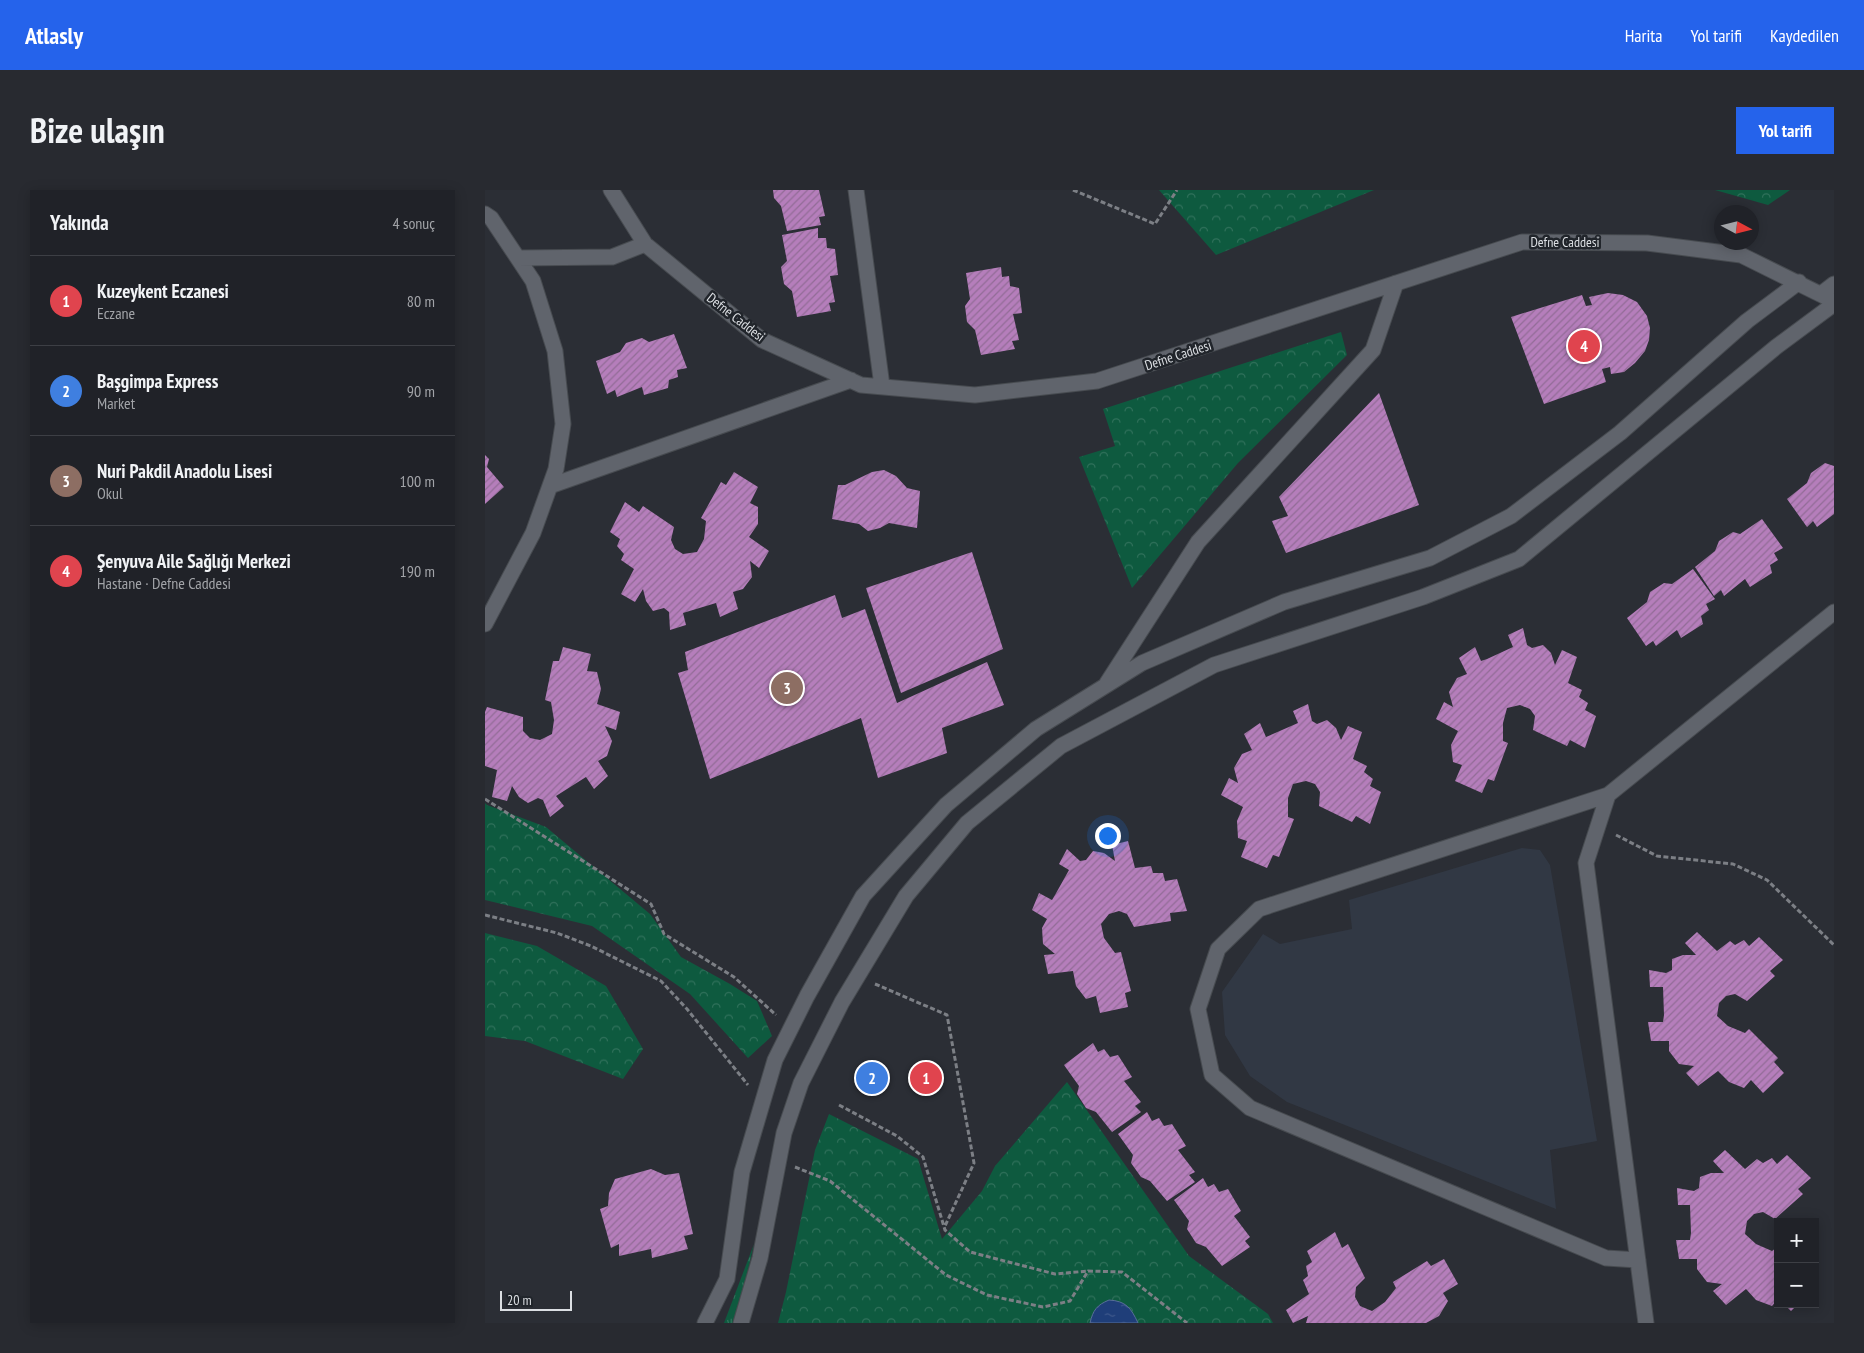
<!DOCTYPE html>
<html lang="tr">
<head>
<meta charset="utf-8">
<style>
	:root { --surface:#202228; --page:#282a30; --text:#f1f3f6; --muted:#a2a4a8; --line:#3d3f45; --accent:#2563eb }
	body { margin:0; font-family:"PT Sans Narrow",sans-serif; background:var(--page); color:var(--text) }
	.controls { position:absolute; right:15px; bottom:15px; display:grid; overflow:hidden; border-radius:0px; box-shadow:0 2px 12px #0003 }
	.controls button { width:45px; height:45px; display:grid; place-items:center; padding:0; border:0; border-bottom:1px solid var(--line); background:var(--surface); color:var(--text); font:25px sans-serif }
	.compass { position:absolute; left:1229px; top:15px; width:45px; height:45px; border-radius:50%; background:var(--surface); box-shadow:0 2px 12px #0003; rotate:97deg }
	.scale { position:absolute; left:15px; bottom:12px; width:72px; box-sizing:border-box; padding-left:5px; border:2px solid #dcdfe3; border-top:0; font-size:14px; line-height:18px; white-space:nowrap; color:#dcdfe3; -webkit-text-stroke:4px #21252b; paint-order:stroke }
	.you { position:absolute; left:622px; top:645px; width:18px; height:18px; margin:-12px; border:4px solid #fff; border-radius:50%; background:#1a73e8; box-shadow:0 0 0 8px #1a73e833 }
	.badge { display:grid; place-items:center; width:32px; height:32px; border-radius:50%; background:var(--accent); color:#fff; font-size:16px; font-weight:700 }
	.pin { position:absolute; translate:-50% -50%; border:2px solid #fff; box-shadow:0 1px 5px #0006 }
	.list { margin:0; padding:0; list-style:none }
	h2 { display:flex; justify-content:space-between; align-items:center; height:65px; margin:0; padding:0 20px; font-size:21px }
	h2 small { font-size:16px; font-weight:400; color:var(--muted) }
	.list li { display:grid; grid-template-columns:32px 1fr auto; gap:15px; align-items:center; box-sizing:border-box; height:90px; padding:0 20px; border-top:1px solid var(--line) }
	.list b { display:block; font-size:19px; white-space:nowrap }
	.list p { margin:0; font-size:16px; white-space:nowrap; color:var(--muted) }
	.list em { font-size:16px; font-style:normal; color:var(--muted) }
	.map { position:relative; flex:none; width:1349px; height:1133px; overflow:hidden; border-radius:0px }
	header { display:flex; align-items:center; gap:30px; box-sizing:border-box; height:70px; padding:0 25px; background:var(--accent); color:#fff }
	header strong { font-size:24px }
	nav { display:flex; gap:28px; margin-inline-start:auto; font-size:18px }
	.intro { display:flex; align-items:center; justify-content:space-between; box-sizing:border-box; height:120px; padding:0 30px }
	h1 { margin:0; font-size:35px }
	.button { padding:12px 22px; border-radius:0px; background:var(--accent); color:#fff; font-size:18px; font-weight:700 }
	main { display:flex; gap:30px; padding:0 30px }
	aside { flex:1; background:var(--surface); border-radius:0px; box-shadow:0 2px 12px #0003 }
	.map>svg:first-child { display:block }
	.built { fill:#313844 }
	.grass { fill:url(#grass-tufts) }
	.forest { fill:url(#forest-crowns) }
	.water { fill:url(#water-ripples); stroke:#586e99 }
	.building { fill:url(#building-hatch) }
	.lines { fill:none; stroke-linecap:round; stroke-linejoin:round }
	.minor-casing { stroke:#474b50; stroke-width:17 }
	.path { stroke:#7c7f85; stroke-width:3; stroke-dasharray:5 2.5; stroke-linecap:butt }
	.minor { stroke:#60646c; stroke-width:15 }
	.labels { text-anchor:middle; stroke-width:5; stroke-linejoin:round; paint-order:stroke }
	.street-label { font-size:14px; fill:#dcdfe3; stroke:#21252b }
</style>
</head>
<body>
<header>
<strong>Atlasly</strong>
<nav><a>Harita</a><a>Yol tarifi</a><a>Kaydedilen</a></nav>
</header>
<div class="intro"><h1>Bize ulaşın</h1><a class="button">Yol tarifi</a></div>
<main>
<aside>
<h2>Yakında<small>4 sonuç</small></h2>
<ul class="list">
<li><span class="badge" style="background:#e0444e">1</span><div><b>Kuzeykent Eczanesi</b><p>Eczane</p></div><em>80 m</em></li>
<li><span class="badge" style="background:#3f7fe0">2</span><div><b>Başgimpa Express</b><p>Market</p></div><em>90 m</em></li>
<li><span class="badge" style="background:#8d6e63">3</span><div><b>Nuri Pakdil Anadolu Lisesi</b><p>Okul</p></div><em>100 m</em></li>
<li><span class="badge" style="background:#e0444e">4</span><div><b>Şenyuva Aile Sağlığı Merkezi</b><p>Hastane · Defne Caddesi</p></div><em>190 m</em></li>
</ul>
</aside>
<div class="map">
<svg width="1349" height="1133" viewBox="0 0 1349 1133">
	<defs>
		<pattern id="grass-tufts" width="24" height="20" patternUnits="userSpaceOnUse" patternTransform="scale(1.25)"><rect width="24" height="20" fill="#0e5a3f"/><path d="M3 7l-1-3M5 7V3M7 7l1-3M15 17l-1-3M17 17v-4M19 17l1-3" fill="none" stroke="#30715b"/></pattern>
		<pattern id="forest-crowns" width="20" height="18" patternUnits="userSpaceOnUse" patternTransform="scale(1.25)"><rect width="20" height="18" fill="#0e5a3f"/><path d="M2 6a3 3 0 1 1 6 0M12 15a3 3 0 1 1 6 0" fill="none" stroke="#30715b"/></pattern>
		<pattern id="water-ripples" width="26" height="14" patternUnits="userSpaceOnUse" patternTransform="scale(1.25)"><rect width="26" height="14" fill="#1f3e79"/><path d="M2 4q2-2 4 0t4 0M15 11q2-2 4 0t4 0" fill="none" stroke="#3f598c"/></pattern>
		<pattern id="building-hatch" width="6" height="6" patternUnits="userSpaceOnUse" patternTransform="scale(1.25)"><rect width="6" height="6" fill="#b57ebb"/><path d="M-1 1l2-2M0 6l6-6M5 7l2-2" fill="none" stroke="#926c97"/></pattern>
	</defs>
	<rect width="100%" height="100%" fill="#2b2e35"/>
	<path class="built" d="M1037 658 1055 660 1065 675 1112 951 1065 960 1071 1019 802 912 765 886 740 845 737 802 778 744 795 754 867 739 864 710Z"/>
	<path class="grass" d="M269 1054 251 1133H239Z"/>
	<path class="forest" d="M674 0H889L731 65Z
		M1230 0H1305L1283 15Z
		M856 142 862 165 753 273 647 398 594 267 630 256 618 219Z
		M0 613 2 615 61 637 165 724 196 767 245 794 272 811 287 846 263 868 205 804 107 736 0 710Z
		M0 743 52 756 121 796 158 859 138 889 40 851 0 846Z
		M582 892 704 1066 783 1124 788 1133H293L301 1102 330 960 344 924 433 969 457 1049 497 1001 510 976Z"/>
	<path class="water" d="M624 1110C641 1111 646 1118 653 1133H605C608 1120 612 1115 624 1110Z"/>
	<path class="building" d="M288 0H334L340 26 334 27 336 35 302 41 296 16 289 8Z
		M333 38V48H341L342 58 350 59 353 85 345 86 350 112 344 113 346 121 312 127 307 101 299 94 296 77 302 71 297 45Z
		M516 77 517 87 524 86 525 96 534 98 537 123 528 124 534 150 527 151 530 159 496 165 490 140 482 132 480 116 485 109 481 83Z
		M1123 103 1138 105 1152 112 1162 126 1165 138 1164 150 1160 161 1150 173 1139 182 1126 184 1125 177 1117 179 1121 192 1059 214 1026 127 1097 105 1101 116 1107 115 1104 107Z
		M189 144 202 178 192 180 193 187 184 190 183 198 159 205 157 197 132 207 130 200 122 204 111 171 135 162 141 153 157 148 164 152Z
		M894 203 934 315 801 363 787 331 803 326 794 307Z
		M0 265 4 269 2 277 19 297 0 314Z
		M1340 273 1349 276V324L1332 337 1328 331 1322 337 1302 309 1322 293 1326 283Z
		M399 280 411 286 422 298 435 301 432 338 404 333 395 338 383 341 374 334 347 329 353 295H360L387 282Z
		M249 282 273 297 265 313 273 317V334L264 347 284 361 274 378 265 371 267 387 258 399 248 402 253 419 235 427 231 413 198 423 201 435 185 440 184 422 179 418 168 421 161 411 158 399 150 412 136 404 149 379 136 370 139 364 132 356 135 349 125 342 140 312 154 322 158 316 189 337 186 350 190 359 198 364 212 362 219 349 221 331 216 328 236 292 241 295Z
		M1277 329 1298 358 1289 363 1293 370 1285 375 1287 383 1265 397 1260 389 1239 406 1236 400 1229 406 1210 377 1230 361 1234 351 1248 342 1255 344Z
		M487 362 518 459 416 503 381 398Z
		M1208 379 1230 409 1221 414 1224 420 1216 426 1218 434 1196 448 1192 440 1171 456 1168 451 1161 456 1142 428 1162 412 1165 402 1179 393 1187 394Z
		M350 405 357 428 380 419 412 513 502 472 519 515 457 538 462 563 393 588 376 528 225 589 193 483 203 480 200 462Z
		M1038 438 1042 455 1047 458 1058 455 1066 463 1070 475 1077 460 1092 467 1083 493 1097 500 1094 507 1103 513 1100 520 1111 526 1100 558 1085 550 1082 556 1048 540 1050 526 1045 519 1035 515 1022 518 1018 533V551L1023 553 1009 591 1003 589 997 603 970 591 977 575 968 572 966 555 973 541 951 529 959 512 968 517 964 502 972 488 982 484 974 468 990 457 996 471 1002 469 1028 457 1023 445Z
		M78 457 106 464 102 481 112 482 116 499 112 514 135 522 131 540 120 536 127 551 122 566 113 571 123 586 109 599 101 587 71 606 79 616 65 627 58 610 53 608 43 613 34 607 27 596 22 611 7 607 12 580 0 576V522L2 517 38 527V541L45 548 55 550 67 544 69 530 66 512 60 510 68 471H74Z
		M823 514 827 531 832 534 842 530 851 538 856 550 863 536 877 542 868 569 882 576 879 582 888 589 885 596 896 602 885 634 871 626 867 632 834 616 835 602 830 594 821 591 808 594 803 608V627L809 629 794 667 788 665 782 678 756 667 762 651 753 648 752 631 758 617 736 605 744 588 753 593 749 578 757 564 767 560 759 544 775 533 781 547 813 533 808 521Z
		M643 651 650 678 666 676 668 683H678L680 691 692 689 702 721 685 723 686 731 649 737 642 724 634 721 624 724 616 734 619 748 630 763 636 762 646 801 640 803 643 817 615 823 611 806 601 809 591 796 588 781 563 784 559 765 570 764 558 754 557 738 562 729 547 720 554 703 567 710 570 705 584 680 574 674 582 659 595 671 601 670 608 661 619 663 630 671 627 655Z
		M1212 742 1232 761 1245 751 1250 755 1259 750 1264 756 1274 747 1298 770 1285 781 1290 786 1262 811 1250 804 1241 806 1234 813 1232 826 1243 836 1260 843 1264 839 1293 868 1289 872 1299 883 1278 903 1266 890 1259 898 1244 892 1233 881 1213 896 1201 883 1209 876 1194 874 1184 861V851H1166L1163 832H1178L1179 825 1178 797H1165L1164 780 1181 783 1187 780V769L1198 765H1211L1200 753Z
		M608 853 613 862 619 859 625 867 633 865 647 887 639 891 656 912 650 916 656 922 627 942 611 922 601 918 592 904 594 896 579 875Z
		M662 922 667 931 674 928 679 936 687 934 701 956 693 960 710 982 704 985 710 992 682 1011 665 991 656 987 646 973 648 965 633 944Z
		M1240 960 1260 979 1272 969 1278 973 1287 968 1292 974 1302 965 1326 988 1313 999 1318 1004 1290 1029 1278 1022 1269 1024 1262 1031 1260 1044 1271 1054 1287 1061 1292 1057 1293 1058V1109L1287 1116 1271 1110 1261 1099 1241 1115 1228 1101 1237 1094 1222 1092 1212 1079V1069H1194L1191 1050H1205L1206 1043 1205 1015H1193L1192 998 1209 1001 1214 998 1215 987 1226 983H1239L1228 971Z
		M166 979 180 985 194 983 208 1044 199 1046 203 1059 167 1068 166 1059 134 1066V1054L126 1058 115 1019 123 1016 124 1003 130 989Z
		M718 988 723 997 729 994 734 1002 743 999 756 1021 749 1026 765 1047 760 1051 765 1057 737 1076 721 1057 711 1053 702 1039 704 1031 689 1010Z
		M850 1042 857 1058 863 1054 880 1088 871 1097 870 1107 875 1116 887 1121 900 1112 911 1098 908 1092 942 1071 946 1076 959 1069 973 1094 958 1103 963 1111 954 1126 941 1133H821L823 1126 808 1133 801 1120 824 1104 818 1090 823 1086 821 1076 827 1072 822 1061Z
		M1299 1114H1313L1306 1121Z"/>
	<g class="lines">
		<defs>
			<path id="minor" d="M126 0 160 54 277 150 376 195 490 205 612 191 1037 52 1162 53 1256 65 1349 111
				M371 0 397 196
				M0 24 6 28 48 91 70 161 78 234 71 279 48 343 0 434
				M33 68 127 67 160 54
				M1336 104 1349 94
				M65 296 366 190
				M622 493 713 352 888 160 911 93
				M1123 605 774 719 733 759 713 819 727 885 765 918 1121 1068 1153 1070
				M220 1133 242 1089 257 982 290 870 322 806 378 706 461 615 551 539 657 473 799 412 945 368 1026 326 1135 243 1262 131 1314 92
				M256 1133 275 1068 299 943 316 893 357 812 421 706 482 633 576 556 729 475 938 407 1034 369 1291 157 1349 114
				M1161 1133 1101 673 1123 605 1349 422"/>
		</defs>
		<use href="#minor" class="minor-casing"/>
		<path class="path" d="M588 0 670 34 692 0
			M0 609 166 714 179 744 249 787 291 825
			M1131 645 1172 666 1248 674 1282 690 1349 755
			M0 725 72 743 106 756 176 791 202 819 263 895
			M390 794 462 825 489 973 460 1036
			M354 915 412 946 438 967 460 1040 485 1062 570 1084 603 1081
			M310 977 345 991 461 1085 502 1105 558 1117 585 1111 603 1081 637 1082 702 1133"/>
		<use href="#minor" class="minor"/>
	</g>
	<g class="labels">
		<g class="street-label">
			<text x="1080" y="57">Defne Caddesi</text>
			<text transform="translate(251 127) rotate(38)" y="5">Defne Caddesi</text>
			<text transform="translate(693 165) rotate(-18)" y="5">Defne Caddesi</text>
		</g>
	</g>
</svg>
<div class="controls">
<button>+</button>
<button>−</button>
</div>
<svg class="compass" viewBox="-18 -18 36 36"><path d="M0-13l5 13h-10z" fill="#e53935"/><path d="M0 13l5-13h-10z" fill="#a2a4a8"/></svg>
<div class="scale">20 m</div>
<div class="you"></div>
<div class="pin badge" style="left:441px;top:888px;background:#e0444e">1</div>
<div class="pin badge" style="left:387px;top:888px;background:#3f7fe0">2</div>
<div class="pin badge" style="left:302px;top:498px;background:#8d6e63">3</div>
<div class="pin badge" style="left:1099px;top:156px;background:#e0444e">4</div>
</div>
</main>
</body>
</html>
